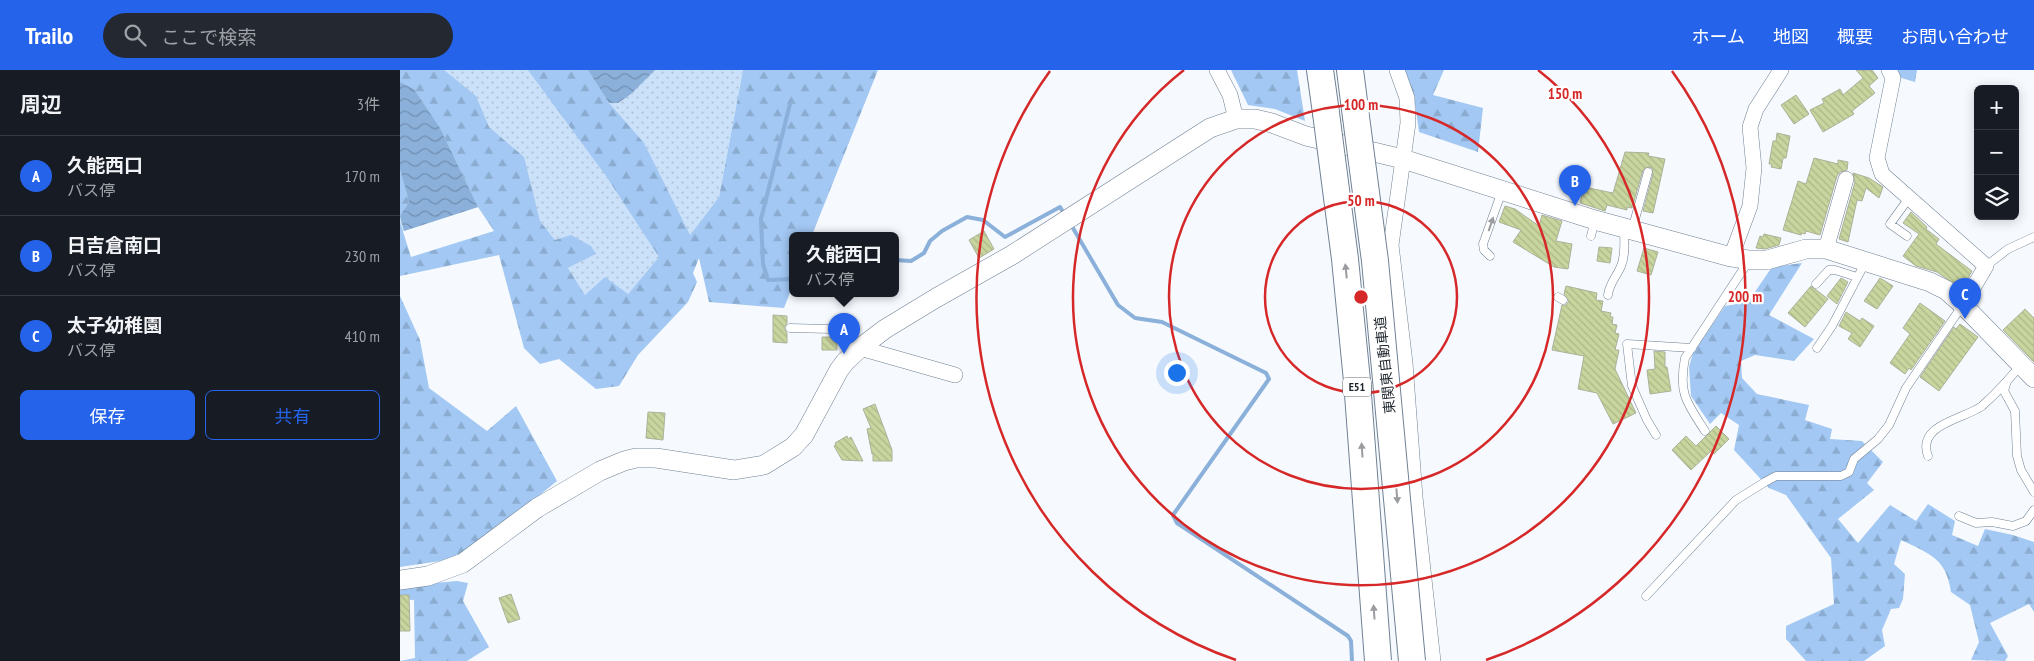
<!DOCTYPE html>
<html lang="ja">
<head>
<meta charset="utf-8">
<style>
	:root { --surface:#171b24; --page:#242831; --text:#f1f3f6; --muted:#9ea1a6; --line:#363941; --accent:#2563eb }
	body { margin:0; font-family:"PT Sans Narrow","Noto Sans JP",sans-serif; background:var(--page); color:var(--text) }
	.controls { position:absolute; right:15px; top:15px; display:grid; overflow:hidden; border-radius:8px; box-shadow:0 2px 12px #0003 }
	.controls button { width:45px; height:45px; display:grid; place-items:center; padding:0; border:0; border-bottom:1px solid var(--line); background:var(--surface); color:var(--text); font:25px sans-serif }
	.you { position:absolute; left:776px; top:302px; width:18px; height:18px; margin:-12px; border:4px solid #fff; border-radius:50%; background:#1a73e8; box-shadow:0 0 0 8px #1a73e833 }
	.badge { display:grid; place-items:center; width:32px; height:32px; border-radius:50%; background:var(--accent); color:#fff; font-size:16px; font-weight:700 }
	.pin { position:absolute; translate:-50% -41px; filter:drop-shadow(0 1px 2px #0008) }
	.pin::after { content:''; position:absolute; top:26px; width:18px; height:15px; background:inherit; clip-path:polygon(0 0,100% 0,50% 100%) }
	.popup { position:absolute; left:389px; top:162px; width:110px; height:65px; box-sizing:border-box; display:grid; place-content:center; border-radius:8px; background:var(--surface); filter:drop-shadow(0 1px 4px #0005); font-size:16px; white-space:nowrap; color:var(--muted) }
	.popup b { font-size:19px; color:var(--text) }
	.popup::after { content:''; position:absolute; left:50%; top:100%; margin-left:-10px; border:10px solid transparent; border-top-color:var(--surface) }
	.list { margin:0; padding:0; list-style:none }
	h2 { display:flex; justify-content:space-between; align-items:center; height:65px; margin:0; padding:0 20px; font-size:21px }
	h2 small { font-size:16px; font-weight:400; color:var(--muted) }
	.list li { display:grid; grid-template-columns:32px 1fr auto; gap:15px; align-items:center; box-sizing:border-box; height:80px; padding:0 20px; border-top:1px solid var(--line) }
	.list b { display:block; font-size:19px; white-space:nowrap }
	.list p { margin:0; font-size:16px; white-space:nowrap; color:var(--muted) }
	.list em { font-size:16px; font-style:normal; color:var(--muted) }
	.actions { display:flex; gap:10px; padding:15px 20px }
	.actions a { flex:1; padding:11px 0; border:1px solid var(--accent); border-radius:8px; text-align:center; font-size:18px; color:var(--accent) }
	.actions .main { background:var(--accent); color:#fff }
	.icon { flex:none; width:28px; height:28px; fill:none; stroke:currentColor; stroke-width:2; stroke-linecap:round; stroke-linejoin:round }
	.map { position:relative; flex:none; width:1634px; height:591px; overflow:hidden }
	header { display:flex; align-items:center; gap:30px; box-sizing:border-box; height:70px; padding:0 25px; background:var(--accent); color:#fff }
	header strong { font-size:24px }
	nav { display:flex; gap:28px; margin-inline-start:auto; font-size:18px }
	.search { width:350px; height:45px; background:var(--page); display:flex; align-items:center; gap:12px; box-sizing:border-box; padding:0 18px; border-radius:28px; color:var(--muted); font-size:19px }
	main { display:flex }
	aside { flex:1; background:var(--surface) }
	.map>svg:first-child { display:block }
	.grass { fill:url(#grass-dots) }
	.forest { fill:url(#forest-firs) }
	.water { fill:url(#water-waves) }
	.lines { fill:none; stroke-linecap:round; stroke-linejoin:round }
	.stream { stroke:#8bb0da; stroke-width:4 }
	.building { fill:url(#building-back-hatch); stroke:#acb19a }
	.service-casing { stroke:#708093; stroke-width:9 }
	.minor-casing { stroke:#708093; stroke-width:16 }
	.tertiary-casing { stroke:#708093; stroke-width:20 }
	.motorway-casing { stroke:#708093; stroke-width:28 }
	.service { stroke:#fff; stroke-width:8 }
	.minor { stroke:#fff; stroke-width:15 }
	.tertiary { stroke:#fff; stroke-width:19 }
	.motorway { stroke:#fff; stroke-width:26 }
	.motorway-bridge-casing { stroke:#708093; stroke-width:28; stroke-linecap:butt }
	.motorway-bridge { stroke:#fff; stroke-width:26 }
	.oneway { fill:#9a9ca0 }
	.ring { fill:none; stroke:#d62828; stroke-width:2.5 }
	.labels { text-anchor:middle; stroke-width:4.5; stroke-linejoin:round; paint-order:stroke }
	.shield { fill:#fff; stroke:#62666b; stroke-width:1 }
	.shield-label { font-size:12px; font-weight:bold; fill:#1e242b }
	.street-label { font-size:14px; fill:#1e242b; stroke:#fff }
	.centre { fill:#d62828; stroke:#fff; stroke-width:2.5 }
	.ring-label { font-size:15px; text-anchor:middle; font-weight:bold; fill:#d62828; stroke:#fff; stroke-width:4.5; stroke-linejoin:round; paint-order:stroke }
</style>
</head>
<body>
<header>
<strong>Trailo</strong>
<div class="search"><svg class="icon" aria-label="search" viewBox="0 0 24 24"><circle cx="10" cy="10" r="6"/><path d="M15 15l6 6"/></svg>ここで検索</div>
<nav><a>ホーム</a><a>地図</a><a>概要</a><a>お問い合わせ</a></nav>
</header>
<main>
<aside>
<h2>周辺<small>3件</small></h2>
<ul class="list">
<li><span class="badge">A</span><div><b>久能西口</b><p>バス停</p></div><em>170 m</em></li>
<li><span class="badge">B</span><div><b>日吉倉南口</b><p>バス停</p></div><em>230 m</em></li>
<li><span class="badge">C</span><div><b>太子幼稚園</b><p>バス停</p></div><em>410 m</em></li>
</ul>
<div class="actions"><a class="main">保存</a><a>共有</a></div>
</aside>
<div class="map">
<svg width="1634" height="591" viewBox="0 0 1634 591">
	<defs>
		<pattern id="grass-dots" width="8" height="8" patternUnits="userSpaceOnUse" patternTransform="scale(1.25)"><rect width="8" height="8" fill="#cbe1f9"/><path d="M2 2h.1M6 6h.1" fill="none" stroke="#aec1d6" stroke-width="1.8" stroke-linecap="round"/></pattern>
		<pattern id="forest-firs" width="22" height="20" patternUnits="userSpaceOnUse" patternTransform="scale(1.25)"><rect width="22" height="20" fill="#a2c8f3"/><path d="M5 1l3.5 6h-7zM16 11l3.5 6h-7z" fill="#8bacd0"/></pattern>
		<pattern id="water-waves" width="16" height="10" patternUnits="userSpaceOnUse" patternTransform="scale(1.25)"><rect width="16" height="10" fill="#8bb0da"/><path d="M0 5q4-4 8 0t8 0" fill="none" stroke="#718fb1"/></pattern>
		<pattern id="building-back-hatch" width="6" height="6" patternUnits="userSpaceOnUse" patternTransform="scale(1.25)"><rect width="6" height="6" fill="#c9d59e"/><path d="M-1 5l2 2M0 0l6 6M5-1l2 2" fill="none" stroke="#acb788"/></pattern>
	</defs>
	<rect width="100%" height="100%" fill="#f6fafe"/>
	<path class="grass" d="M0 0H343L319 127 290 165 259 188 228 224 185 225 168 198 196 184 155 170 140 151 78 137 0 162Z"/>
	<path class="forest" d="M0 0H44L76 26 89 57 124 87 140 151 155 170 171 165 191 176 196 184 168 198 185 225 205 207 228 224 259 187 206 106 128 0H188L209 33 244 73 290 165 319 127 343 0H478L412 165H393V215L384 238 309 232 299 188 293 203 297 212 288 232 238 285 219 316 196 319 159 289 140 294 124 278 99 185 0 206V152L11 187 94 161 78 137 40 58 14 19 0 12Z
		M831 0H897L905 51 875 39 848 35Z
		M1004 0H1044L1033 25 1083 38 1078 82 1019 62 1015 33Z
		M1497 0H1517L1515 12 1498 7Z
		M0 99 9 132 0 146Z
		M1402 193 1369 245 1414 269 1394 291 1355 285 1341 291 1342 308 1357 324 1409 335 1405 350 1432 359 1430 369 1462 371 1483 392 1467 413 1474 420 1438 449 1458 473 1490 435 1516 451 1528 434 1555 451 1552 465 1578 476 1585 459 1613 465 1634 472V542L1629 534 1590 553 1608 586 1605 591 1571 590 1579 572 1570 535 1551 522C1546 488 1530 484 1501 470L1494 494 1505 504 1503 529 1499 538 1491 539 1482 560 1485 576 1464 591H1406L1386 569V556L1434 534 1431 488 1386 425 1369 418 1334 380 1339 355 1321 343 1310 354 1291 326 1289 297 1293 283 1325 236 1348 232 1372 197Z
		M0 226 20 270 29 318 87 361 116 336 157 411 72 480 47 490 0 497Z
		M57 511 68 513 63 531 89 577 67 591H0L15 588 14 530 0 529V516Z"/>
	<path class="water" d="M188 0H255L231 24 218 33H209Z
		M0 12 14 19 40 58 78 137 4 161 0 146 9 132 0 99Z"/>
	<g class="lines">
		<path class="stream" d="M390 34 361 149 363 194 368 210 393 209
			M670 153 718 235 735 248 762 252 866 303 869 309 773 445 777 453 948 566 951 571 952 591
			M495 190 511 191 524 183 530 171 542 161 567 147 583 150 605 167 660 137 665 145"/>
	</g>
	<path class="building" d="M1456 0H1472L1478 8 1469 16 1475 23 1452 41 1454 44 1423 62 1410 40 1424 33 1422 29 1440 19 1443 25 1463 8Z
		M1396 25 1409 44 1394 54 1381 35Z
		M1377 63 1390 66 1386 88H1383L1381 99 1371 97 1372 94H1369L1373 71H1376Z
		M1225 82 1249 83 1248 86 1265 89 1253 143 1243 141 1253 104 1252 98 1249 97 1243 100 1232 138 1227 137V140L1207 135 1205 141 1180 133 1184 117 1213 123Z
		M1414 88 1438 94V90L1448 92 1447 100 1440 102 1437 106 1420 165 1406 161 1405 164 1402 163 1401 165 1383 160 1398 111 1406 114Z
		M1453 103 1469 108 1483 117 1479 128 1466 118 1462 131 1457 130 1448 172 1439 169 1455 112Z
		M1105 136 1115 139 1139 156 1142 145 1162 151 1156 171 1172 174 1168 199 1154 197 1113 172 1121 160 1099 152Z
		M1511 142 1527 157 1526 159 1539 169 1536 174 1572 201 1562 219 1537 202 1516 196 1503 186 1519 164 1503 153Z
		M584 161 594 179 579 188 569 170Z
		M1364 164 1381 168 1379 175 1365 179 1356 178 1360 166 1363 167Z
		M1199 177 1212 178 1210 193 1197 191Z
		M1244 178 1258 182 1251 205 1237 201Z
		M1441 208 1448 212 1437 234 1427 226Z
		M1480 208 1493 216 1477 239 1464 231Z
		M1166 216 1197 223 1196 230 1203 231 1201 241 1211 243 1210 247H1213L1212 254 1217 255 1215 263 1219 264 1215 280H1219L1215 299 1236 343 1213 354 1197 323 1178 319 1184 286 1152 280 1162 235H1166L1169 231 1164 224Z
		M1411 216 1428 229 1405 257 1388 243Z
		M1520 233 1545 251 1511 300 1509 298 1505 304 1490 293 1510 264 1503 258Z
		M1625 239 1634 248V292L1603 260Z
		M1446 242 1460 251 1462 248 1474 256 1460 277 1448 269 1452 263 1439 256Z
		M373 245 387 246V253L384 258 387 263V273L373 272Z
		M1560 254 1578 267 1539 321 1520 307 1554 257 1556 259Z
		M422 267H431L437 273V280H422Z
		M1254 281 1265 282V297H1267L1271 321 1250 324 1247 300 1255 299Z
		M475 334 492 380V391H473V383L472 384 467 359 471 358 463 339Z
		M248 342 265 343 263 370 246 368Z
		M1316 356 1329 369 1314 384 1311 381 1291 400 1272 380 1286 366 1296 376Z
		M447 366 448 369 451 367 463 391 442 390 434 376 436 375 435 373Z
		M111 524 120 549 108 553 99 528Z
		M0 525H9L10 561H0Z"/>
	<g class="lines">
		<defs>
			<path id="service" d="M1232 160 1248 102
				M1191 166 1195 150
				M1507 166 1490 154 1509 128
				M1090 186 1084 180 1083 174 1102 121
				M1586 196 1608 179 1634 167
				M1416 214 1429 200H1435L1457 207
				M1208 225C1209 214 1217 206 1221 196 1226 184 1224 172 1224 159
				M1158 227 1163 230
				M390 258 430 259 456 282
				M1417 278 1432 256 1465 193
				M1621 295 1607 311 1604 321 1615 341 1617 386 1621 400 1634 422
				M1305 361C1287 333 1278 324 1285 288L1348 192
				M1256 365 1247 350 1232 316 1227 274 1292 278
				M1528 386C1516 354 1565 349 1582 336 1590 329 1598 321 1605 313
				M1559 446 1576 453 1592 452 1613 456 1626 451 1634 440
				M1246 526 1336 430 1365 412 1376 406H1441L1449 402 1454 389 1478 369 1489 355 1506 318 1562 236"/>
			<path id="minor" d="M817 0 830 25 836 49
				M997 0 1007 28 1008 53 991 175 1005 293 1015 427 1033 591
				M1489 0 1493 8 1477 88 1482 104 1586 196 1563 235
				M1426 179 1446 109
				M1331 187 1350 136 1354 98 1350 57 1356 39 1381 0
				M460 278 555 305"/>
			<path id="tertiary" d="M0 510 28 506 63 493 137 438 200 401 224 391 236 388H256L334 400 364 395 393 377 404 365 439 300 445 292 460 278 485 259 536 228 612 185 810 58 836 49H855L872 53 906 66 1003 89 1195 150 1331 187 1349 190H1367L1406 179H1426L1530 212 1546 220 1563 235 1634 308"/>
			<path id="motorway" d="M920 0 926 43
				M950 0 956 47"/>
		</defs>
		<use href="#service" class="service-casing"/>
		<use href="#minor" class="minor-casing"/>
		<use href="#tertiary" class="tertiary-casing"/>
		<use href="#motorway" class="motorway-casing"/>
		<use href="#service" class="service"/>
		<use href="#minor" class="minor"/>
		<use href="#tertiary" class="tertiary"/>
		<use href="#motorway" class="motorway"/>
		<defs>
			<path id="motorway-bridge" d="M926 43 945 189 957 311 978 591
				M956 47 975 191 1012 591"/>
		</defs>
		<use href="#motorway-bridge" class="motorway-bridge-casing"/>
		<use href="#motorway-bridge" class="motorway-bridge"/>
	</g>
	<defs><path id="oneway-solid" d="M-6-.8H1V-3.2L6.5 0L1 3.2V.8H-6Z" transform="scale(1.25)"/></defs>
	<g class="oneway">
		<use href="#oneway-solid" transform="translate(1091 154) rotate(-71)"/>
		<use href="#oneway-solid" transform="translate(946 201) rotate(-96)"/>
		<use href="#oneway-solid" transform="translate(962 380) rotate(-94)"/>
		<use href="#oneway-solid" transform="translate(997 426) rotate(85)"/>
		<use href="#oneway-solid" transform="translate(974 542) rotate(-94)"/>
	</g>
	<g class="ring">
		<circle cx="961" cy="227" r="96"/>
		<circle cx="961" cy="227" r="192"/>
		<path d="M1138 0A288 288 0 1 1 784 0"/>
		<path d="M836 590A384 384 0 0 1 650 1M1272 1A384 384 0 0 1 1086 590"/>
	</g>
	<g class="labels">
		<rect class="shield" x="943" y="307.5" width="28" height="19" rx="4"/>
		<g class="shield-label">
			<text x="957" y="321">E51</text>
		</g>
		<g class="street-label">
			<text transform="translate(985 295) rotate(-96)" y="5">東関東自動車道</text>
		</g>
	</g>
	<circle cx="961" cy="227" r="8" class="centre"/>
	<g class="ring-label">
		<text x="1165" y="29">150 m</text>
		<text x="961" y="40">100 m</text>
		<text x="961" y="136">50 m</text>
		<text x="1345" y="232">200 m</text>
	</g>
</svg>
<div class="controls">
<button>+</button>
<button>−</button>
<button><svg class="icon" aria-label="layers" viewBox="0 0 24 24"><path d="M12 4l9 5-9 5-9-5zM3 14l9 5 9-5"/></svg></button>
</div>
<div class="you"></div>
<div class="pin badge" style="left:444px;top:284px">A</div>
<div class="popup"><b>久能西口</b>バス停</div>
<div class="pin badge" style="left:1175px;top:136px">B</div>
<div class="pin badge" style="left:1565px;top:249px">C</div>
</div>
</main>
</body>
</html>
